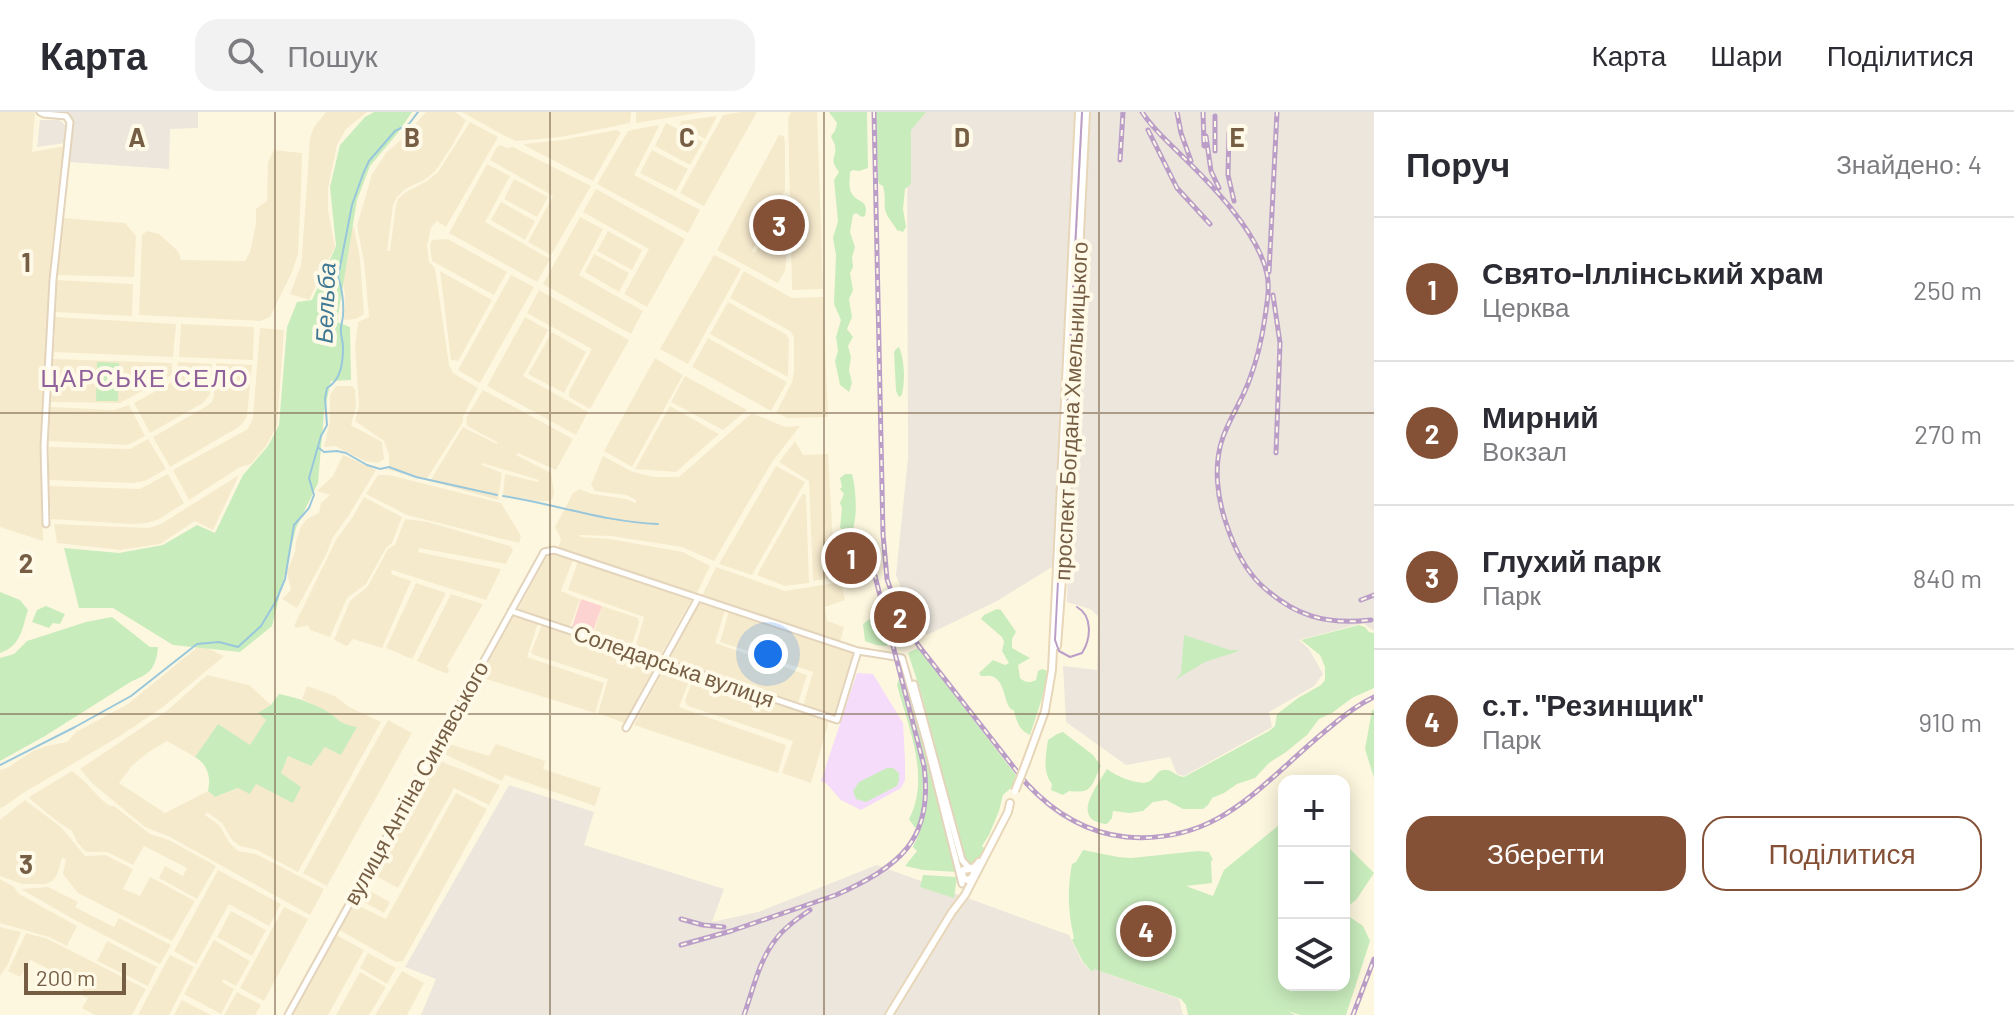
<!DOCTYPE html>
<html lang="uk">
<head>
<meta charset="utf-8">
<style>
	:root { --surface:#fff; --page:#f2f2f3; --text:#2b2b33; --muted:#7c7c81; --line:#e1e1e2; --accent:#855136 }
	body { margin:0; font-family:Barlow,sans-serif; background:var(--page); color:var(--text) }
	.controls { position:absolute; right:24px; bottom:24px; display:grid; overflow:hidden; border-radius:16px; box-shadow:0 4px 20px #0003 }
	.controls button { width:72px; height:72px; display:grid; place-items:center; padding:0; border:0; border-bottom:2px solid var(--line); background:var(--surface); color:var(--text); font:40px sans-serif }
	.scale { position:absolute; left:24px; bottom:20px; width:102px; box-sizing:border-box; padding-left:8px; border:4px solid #765e45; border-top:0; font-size:22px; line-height:28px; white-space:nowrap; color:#765e45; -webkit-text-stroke:6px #fff9e7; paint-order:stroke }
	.you { position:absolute; left:768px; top:542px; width:28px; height:28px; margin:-20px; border:6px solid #fff; border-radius:50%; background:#1a73e8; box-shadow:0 0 0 12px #1a73e833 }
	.badge { display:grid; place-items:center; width:52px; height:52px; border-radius:50%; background:var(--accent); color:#fff; font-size:26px; font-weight:700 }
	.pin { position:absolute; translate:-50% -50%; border:4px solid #fff; box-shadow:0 2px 8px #0006 }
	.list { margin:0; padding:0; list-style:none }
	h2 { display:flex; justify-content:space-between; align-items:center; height:104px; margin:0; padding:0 32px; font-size:34px }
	h2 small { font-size:26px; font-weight:400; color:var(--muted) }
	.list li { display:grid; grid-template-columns:52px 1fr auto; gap:24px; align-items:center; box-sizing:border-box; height:144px; padding:0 32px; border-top:2px solid var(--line) }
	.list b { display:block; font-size:30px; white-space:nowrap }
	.list p { margin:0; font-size:26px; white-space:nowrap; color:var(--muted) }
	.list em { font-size:26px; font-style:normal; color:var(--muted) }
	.actions { display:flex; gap:16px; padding:24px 32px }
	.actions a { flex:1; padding:18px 0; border:2px solid var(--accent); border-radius:24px; text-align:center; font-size:28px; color:var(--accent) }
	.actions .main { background:var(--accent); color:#fff }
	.icon { flex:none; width:44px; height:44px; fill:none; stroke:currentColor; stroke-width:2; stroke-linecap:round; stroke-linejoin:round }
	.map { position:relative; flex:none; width:1374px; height:903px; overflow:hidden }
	header { display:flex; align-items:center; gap:48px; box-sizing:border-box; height:112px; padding:0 40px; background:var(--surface); border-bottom:2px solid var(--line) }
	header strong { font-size:38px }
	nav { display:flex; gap:44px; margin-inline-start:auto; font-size:28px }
	.search { width:560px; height:72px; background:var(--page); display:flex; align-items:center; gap:20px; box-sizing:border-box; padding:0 28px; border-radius:24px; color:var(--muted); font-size:30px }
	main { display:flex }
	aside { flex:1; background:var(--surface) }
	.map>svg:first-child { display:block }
	.residential { fill:#f6eacd }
	.industrial { fill:#ece6dc }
	.education { fill:#f4dcfa }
	.medical { fill:#fdd3d2 }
	.green { fill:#c9ecbd }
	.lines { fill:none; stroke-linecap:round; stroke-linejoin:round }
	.stream { stroke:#98c7db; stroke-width:2 }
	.tertiary-casing { stroke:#e3d4bb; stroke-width:9 }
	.secondary-casing { stroke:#e8d6b8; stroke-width:10 }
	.tertiary { stroke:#fff; stroke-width:5 }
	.secondary { stroke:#fff; stroke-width:6 }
	.tram { stroke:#bb9ec8; stroke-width:2 }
	.rail-casing { stroke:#bb9ec8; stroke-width:5 }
	.rail { stroke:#fff9e7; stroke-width:2; stroke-dasharray:6; stroke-linecap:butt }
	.secondary-bridge-casing { stroke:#e8d6b8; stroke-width:10; stroke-linecap:butt }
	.secondary-bridge { stroke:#fff; stroke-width:6 }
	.grid { fill:none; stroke:#765e45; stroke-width:2; stroke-opacity:0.55 }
	.labels { text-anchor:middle; stroke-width:8; stroke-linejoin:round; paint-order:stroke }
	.street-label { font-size:22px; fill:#765e45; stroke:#fff9e7 }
	.water-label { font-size:24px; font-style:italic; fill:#3f7894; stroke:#fff9e7 }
	.neighbourhood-label { font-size:24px; letter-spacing:2px; fill:#90609b; stroke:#fff9e7 }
	.grid-label { font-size:26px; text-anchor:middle; font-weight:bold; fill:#765e45; stroke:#fff9e7; stroke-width:8; stroke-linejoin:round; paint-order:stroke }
</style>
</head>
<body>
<header>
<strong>Карта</strong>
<div class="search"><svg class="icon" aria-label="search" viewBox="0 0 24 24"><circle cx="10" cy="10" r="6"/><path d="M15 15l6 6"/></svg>Пошук</div>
<nav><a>Карта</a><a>Шари</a><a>Поділитися</a></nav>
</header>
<main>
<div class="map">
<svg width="1374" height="903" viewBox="0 0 1374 903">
	<rect width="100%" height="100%" fill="#fef7df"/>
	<path class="residential" d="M0 0H35L32 40 65 34 52 132 42 334 43 429 0 415Z
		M326 0H367L346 17 337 33 328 76V98L335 135 309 188 290 182 301 153 302 143 310 26 314 15Z
		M426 0H455L466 8 452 34 436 58 426 67 405 77 397 85 393 93 387 139H390L396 93 398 87 406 80 427 69 438 60 470 10 498 25 446 115 437 109 431 115 429 125 427 133 429 150 435 156 449 253 453 261 478 276 463 304V310L426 368 389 358V343L384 329 355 309 359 295 355 235 358 210 369 205 364 149 357 114 372 62 386 41 404 25Z
		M462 0H631L630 11 561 25 516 29 501 22Z
		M636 0H704L636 11Z
		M741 0H757L704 94 680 81 723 3Z
		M791 0H817L823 177 792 178 788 6Z
		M717 4 705 27 680 13 681 9Z
		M666 11 703 30 690 53 655 34Z
		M657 13 659 14 634 63 700 98 688 121 597 72 628 19Z
		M616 18 621 20 593 69 524 33V32L562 28Z
		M779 23 784 24 785 32V78L752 139 755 141 762 129 787 141 785 159 778 171 717 138Z
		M501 33 507 36 513 35 591 74 551 143 528 130 553 84 490 48 497 35Z
		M274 38 302 41 301 79 298 142 292 160 270 205 261 209 139 203 142 123 147 119 159 122 178 139 181 148 245 149 250 140 256 112V97L267 89 268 50Z
		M652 38 688 57 676 79 640 61Z
		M487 52 510 64 485 110 550 147 537 170 449 121Z
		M514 67 548 85 537 105 504 87Z
		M596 77 685 127 647 195 624 182 649 137 583 100Z
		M501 90 535 109 525 128 491 108Z
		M580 105 603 117 579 163 643 199 631 222 543 172Z
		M63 106 125 111 136 124 134 165 56 163Z
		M351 115H354L360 147 364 202 356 207 344 208 345 181 341 165Z
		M608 119 642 138 632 158 597 139Z
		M448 127 507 160 494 183 432 149 430 133 432 128Z
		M594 142 629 161 619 180 585 160Z
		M714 143 741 157 688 252 660 237Z
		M440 159 492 188 458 249 451 248Z
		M744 159 792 186 823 185 828 305 788 306 776 301 792 270 794 260V225L790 219 730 186Z
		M511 163 534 175 480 271 458 258Z
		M56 168 133 172 132 204 54 200Z
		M539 178 629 228 590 297 569 285V280L592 237 527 201Z
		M728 190 787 223 789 228 788 265 710 222Z
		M55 205 176 212 173 245 54 240Z
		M525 205 548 218 523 264 588 300 576 323 487 274Z
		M181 212 254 215 253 248 179 245Z
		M260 216 284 218 277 314 266 334 251 352 240 355 189 388 173 358 248 317 253 306Z
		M552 220 586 240 564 281 528 262Z
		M708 226 787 270 771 299 692 255Z
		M655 246 683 263 632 355 604 339Z
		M53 247 172 251V263L120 291 51 290Z
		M178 250 212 252 210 282 203 291 150 321 134 291 174 269 177 266Z
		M216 251 252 253 247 305 242 312 237 316 170 355 153 325 207 294 212 290 214 283Z
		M685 264 747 298 723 318 671 290Z
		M336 274H352L355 278 356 295 351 313 382 330 384 347 378 351 365 349 335 334 324 335 330 309V283Z
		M483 278 573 327 556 358 518 341 516 343 551 361 554 380 553 386 550 389H538L503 383 505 362 538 370 539 368 482 351V353L502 361 498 388 430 369 463 315 497 332V330L467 314 466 306Z
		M129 293 145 324 128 333 49 329 50 295 114 298Z
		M670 294 719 322 676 360 635 357Z
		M752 301 785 315 800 314 772 350 714 449 682 435 611 424 579 423 580 425 610 427 683 440 710 454 696 483 558 437 561 427 555 415 573 381 580 377 592 382 626 387 636 391V388L626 383 595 379 591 373 603 344 633 360 654 365H679Z
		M148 327 166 357 145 369 133 371 49 368V335L130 337Z
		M795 329 803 343 828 342 833 430 838 465 813 469 809 369 779 350Z
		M343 343 376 358 349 403 333 425 326 443 297 496 282 487 291 478 287 460 295 440 296 429 301 414 307 407 319 401 321 391 330 383 317 379 333 364Z
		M776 354 805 370 752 463 719 452Z
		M168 362 184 391 159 407 147 411 131 412 51 407 49 374 140 377Z
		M239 363 213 418 195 409 160 432 120 438 57 431 54 412 149 416 161 412Z
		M378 363H389L501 391 521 424 519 431 407 403 366 382Z
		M803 381 806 383 809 471 785 474 757 463Z
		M364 385 402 405 392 431 386 436 366 472 347 486 330 525 310 518 308 513 297 516 294 514 336 428 352 406Z
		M405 407 428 410 510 434 513 438 506 452 419 436 418 440 501 457 486 488 392 458 391 462 411 469 382 536 353 527 347 534 334 528 350 489 368 474 388 437 395 433Z
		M551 441 573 448 561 479 580 487 570 515 518 498 547 443Z
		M578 449 691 488 660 544 635 536 644 505 568 478Z
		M716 455 785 479 841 470 845 488 825 495 827 509 844 515 840 530 702 484Z
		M416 471 446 481 412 547 386 536Z
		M451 482 483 492 447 554 449 558 447 562 417 549Z
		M700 490 725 498 715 531 807 563 798 591 669 547Z
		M602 494 638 506 639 511 631 535 593 523Z
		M729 499 852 540 853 543 834 602 832 604 803 594 813 560 720 530Z
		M514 503 538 511 527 545 604 571 595 601 480 565Z
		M542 513 657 550 624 611 598 601 608 567 534 543 531 540Z
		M200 533 224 544 163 595 120 624 23 681 2 696 0 695V658L7 656 33 639 47 634 67 630 76 620 128 592Z
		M665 555 691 564 679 595 786 633 778 661 634 613Z
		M207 563 249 573 271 593 266 608 250 634 218 612 195 645 167 629 147 641 132 654 119 671 165 701 208 679 215 685 280 661 289 643 310 654 325 635 356 615 341 612 328 600 302 587 307 574 335 584 349 595 381 610 298 760 257 738 240 734 232 728 222 711 207 700 205 703 219 713 229 730 238 739 256 742 324 777 310 803 170 725 145 715 93 672 80 657 168 598Z
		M694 564 829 609 811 671 782 661 793 629 688 594 685 589Z
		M388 608 412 621 327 774 303 761Z
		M442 630 489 644 496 632 545 649 543 657 601 676 595 694 505 663 502 669 438 639Z
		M435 647 500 673 489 693 454 676 398 776 372 762Z
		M72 659 83 668 102 688 110 694H114L150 722 169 728 216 754 197 787 159 766 165 754 183 764 187 756 144 734 133 753 107 740H86L77 730 72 719 58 710 30 687 29 685Z
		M456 681 487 697 403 849 396 850 341 819 340 816 355 792 386 807Z
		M25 688 61 715 85 744 105 743 133 757 123 777 140 784 150 765 195 789 172 829 78 781 63 762 66 747 62 746 57 763 52 769 45 772H22L0 764V708Z
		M218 758 281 792 269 814 229 792 196 852 174 839Z
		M0 767 14 775 19 782 77 814 67 834 49 825 0 811Z
		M48 775 78 790 75 795 114 815 119 806 171 833 160 852 73 807 21 777Z
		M364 776 390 790 384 801 358 787Z
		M284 795 308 807 264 889 240 876Z
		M231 799 266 818 252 844 217 825Z
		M0 815 21 820 8 852 0 864Z
		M26 821 48 827 146 877 132 903H95L82 896 88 886 81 883 84 874 30 848 20 865 8 859Z
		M336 823 364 838 328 903H292Z
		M214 828 250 849 236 874 223 867 222 870 234 877 221 902 184 882Z
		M107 829 157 855 148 874 97 849Z
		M368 841 396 856 387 872 360 856Z
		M170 843 194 855 169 903H138Z
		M402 859 424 871 407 903H375Z
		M360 860 386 875 369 903H336Z
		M237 880 261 893 255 903H224Z
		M182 888 211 903H174Z"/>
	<path class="industrial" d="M43 0H198V16L170 17 169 57 69 50 73 17 69 3Z
		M907 0H1374V519L1363 511 1299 528 1309 537 1323 562 1314 574 1269 600 1272 615 1184 664 1177 662 1170 645 1126 653 1066 610 1063 554 1097 558 1098 504 1090 497 1067 490 1068 452 1052 455 997 489 927 523 908 496 896 463 908 346Z
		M40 8H59L64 12 67 17 65 31 37 35Z
		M509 673 594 700 584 733 724 777 712 810 758 800 877 753 1069 823 1082 850 1092 860 1094 857 1179 887 1183 903H421L436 867 405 855Z"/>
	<path class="education" d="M857 561 873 562 903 611 905 648V668L901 676 861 698 841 688 827 672 821 669Z"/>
	<path class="medical" d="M581 487 602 494 592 522 572 515Z"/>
	<path class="green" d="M374 0H412L397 22 370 54 357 88 337 210 350 215 351 268 331 269 324 301 318 371 296 416 272 514 240 540 173 533 113 496H79L64 436 119 441 163 433 197 413 215 421 243 363 268 334 279 313 287 215 297 190 312 188 336 134 330 75 340 33 365 5Z
		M829 0H867V3L868 56 859 59 853 58 850 60C850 67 848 76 852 82 859 92 869 87 865 104L862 105 856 101 853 103 850 120 855 135 852 145 853 155 850 161 853 178 849 187 852 205 847 217 853 225 848 234 851 245 849 258 852 271 849 280 840 273 835 249 838 239 836 225 841 208 834 192 836 143 833 126 838 109 834 68 839 60C828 46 837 47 835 34 835 31 832 28 831 24L835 19 837 11Z
		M876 0H926L911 18V72L905 77 903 97 906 115 903 120C894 117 899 120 893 112 879 94 888 92 883 74L879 72 878 68Z
		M784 99 786 104 787 134 769 127 766 123 776 103Z
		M899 235C905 249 905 269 902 283L899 285 896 279 894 240 896 237Z
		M97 250 119 251 118 289H96Z
		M845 362H852C856 376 858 406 852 419L849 420 840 416 842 396 840 391 844 382 840 377 842 375 840 366Z
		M0 480 20 488 28 498C22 517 21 534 0 541Z
		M885 492 889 493 894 502 896 515 907 523 910 529 903 530 897 527 895 529 893 526Z
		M46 494 65 502 60 512 53 511 49 516 32 510 37 498Z
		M997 497 1001 498 1016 520 1012 527V536L1030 546 1018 553 1020 566C1025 571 1030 571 1036 568L1038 559 1042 557 1048 559 1044 580 1030 623C1020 618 1018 613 1015 603 1012 592 1014 603 1008 593 1004 585 1004 571 994 565 990 563 985 564 981 564L979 561 993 548 1005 553 1009 551 1002 539 1004 530 1002 525 981 507 984 503Z
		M112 505 150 535H158C156 555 151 562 132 569L45 624 0 649V546L14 542 27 529 86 510Z
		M871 506 881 510 888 531 887 534 876 533 865 529 863 512Z
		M1359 513 1365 515 1369 520 1374 521V576L1352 586 1332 601 1319 607 1307 623 1286 640 1269 651 1255 666 1237 672 1224 681 1212 686 1208 693 1203 697H1183L1166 688 1153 690 1143 699 1130 701 1113 699 1112 706 1107 712C1069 709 1097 674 1107 657 1116 664 1140 675 1150 669 1156 665 1157 657 1166 658 1173 658 1175 664 1184 665L1269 619 1275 614 1277 602 1298 586 1321 573 1325 568V555L1320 543 1301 528Z
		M1184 523 1230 538H1239L1236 540 1205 550 1175 568 1181 561Z
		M918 536 1016 663 1012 675 1003 683 999 699 989 723 982 734 985 737 976 753C969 755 966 750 963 745L922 584 908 541Z
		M905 561 910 572 958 760 923 758 905 754 917 739 913 735C914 731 918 726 918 723 919 717 911 712 909 707 931 665 908 615 897 573L899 566Z
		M279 582C295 585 309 590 323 597 340 606 335 611 357 615L341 643 325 635 311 654 288 644 281 661 301 675 293 691 256 672 250 682 238 676 215 685 208 679C211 665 208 653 195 645L218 612 250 633 266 608 258 601 271 593Z
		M1372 598H1374V666L1365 637Z
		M1063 620 1093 643 1101 654C1091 673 1094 682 1069 679L1063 683 1051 678 1052 672C1042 660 1046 642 1048 628L1057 622Z
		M887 656H893L899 661V669L897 674 866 690 856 687 853 679 859 670Z
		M1284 709V873H1344V801L1363 814 1370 829 1346 903H1300L1288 899 1295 903H1188L1186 893 1181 887 1094 857 1092 860 1083 850 1072 828 1074 826C1068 801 1067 778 1072 752L1076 750 1083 738 1118 745 1131 746 1198 739 1209 740 1213 748 1211 749 1212 771 1186 774 1213 784 1224 758Z
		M1344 731 1374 761 1356 788 1344 797Z
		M923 763 957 765 954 786 920 775Z"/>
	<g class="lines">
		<path class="stream" d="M319 336 324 340 337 339 346 341 367 353 380 357 389 355 416 365 497 383
			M503 384C555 392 605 410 658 412
			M0 653 75 615 131 584 197 532 219 530 238 535 261 514 276 489 285 467 294 413 309 396 314 383 309 366 321 324 327 313 325 286 327 276C341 268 343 251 343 235 343 229 340 222 341 216 341 212 343 208 343 203 344 192 342 175 338 165L352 93 363 62 369 49 395 19 409 12 418 0"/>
		<defs>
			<path id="tertiary" d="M40 0 44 2 66 4 70 10 53 168 44 334 46 412
				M511 499 837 608 858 539
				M902 546 926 629 962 772
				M914 572 962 748 969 756
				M626 616 698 486
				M288 903 544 440 554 438 858 539 902 546"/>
			<path id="secondary" d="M1057 534 1065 427 1086 0
				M1026 651 1045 599 1052 558 1079 0
				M971 756 974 759 973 765 968 768 964 767 962 762 963 758 974 756 979 750
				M889 903 952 800 965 783 1008 700 1010 691"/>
		</defs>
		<use href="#tertiary" class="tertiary-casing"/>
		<use href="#secondary" class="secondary-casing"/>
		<use href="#tertiary" class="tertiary"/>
		<use href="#secondary" class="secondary"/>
		<path class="tram" d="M1077 495C1093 504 1091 527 1082 541L1070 545 1059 539 1055 528 1082 0"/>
		<defs>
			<path id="rail" d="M874 0 883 422 887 467 900 505 919 534 1026 671C1052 699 1086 721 1126 725 1221 733 1262 670 1329 616 1343 604 1357 593 1374 585
				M1142 0C1152 16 1165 27 1178 40 1209 70 1258 119 1267 162 1270 176 1267 191 1265 205 1262 227 1257 248 1249 269 1242 288 1230 306 1223 325 1213 353 1217 386 1227 414 1234 435 1244 456 1260 472 1294 504 1325 513 1371 508
				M1177 0 1181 21 1191 49
				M1203 0 1204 34
				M1148 18 1177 76 1210 112
				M1229 21 1228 63 1234 89
				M1206 24 1211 59 1219 76
				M1215 39V4
				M1120 48 1123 0
				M1269 160 1277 0
				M1273 183 1280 231 1276 341
				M1361 488 1374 483
				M681 807 703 813 724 815
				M681 833 731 819 836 783C898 755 934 729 924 654L875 464
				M744 903C753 878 759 848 776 827 785 815 798 806 810 798
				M1353 903 1374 847"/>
		</defs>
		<use href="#rail" class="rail-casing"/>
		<use href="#rail" class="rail"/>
		<defs>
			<path id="secondary-bridge" d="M1015 679 1026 651"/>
		</defs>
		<use href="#secondary-bridge" class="secondary-bridge-casing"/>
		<use href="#secondary-bridge" class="secondary-bridge"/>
	</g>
	<path class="grid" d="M275 0V903M550 0V903M824 0V903M1099 0V903M0 301H1374M0 602H1374"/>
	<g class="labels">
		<g class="street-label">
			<text transform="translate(1071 299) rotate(-87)" y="8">проспект Богдана Хмельницького</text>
			<text transform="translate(674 554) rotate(19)" y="8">Соледарська вулиця</text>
			<text transform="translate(416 671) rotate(-61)" y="8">вулиця Антіна Синявського</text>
		</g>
		<g class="water-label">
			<text transform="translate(326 191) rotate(-88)" y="8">Бельба</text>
		</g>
		<g class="neighbourhood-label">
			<text x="145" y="275">ЦАРСЬКЕ СЕЛО</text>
		</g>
	</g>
	<g class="grid-label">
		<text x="137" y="35">A</text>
		<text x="412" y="35">B</text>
		<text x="687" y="35">C</text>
		<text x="962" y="35">D</text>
		<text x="1237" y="35">E</text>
		<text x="26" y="160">1</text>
		<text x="26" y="461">2</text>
		<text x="26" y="762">3</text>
	</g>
</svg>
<div class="controls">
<button>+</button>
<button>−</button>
<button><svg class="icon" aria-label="layers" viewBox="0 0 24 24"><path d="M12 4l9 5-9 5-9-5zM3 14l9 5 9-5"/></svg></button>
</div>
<div class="scale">200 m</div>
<div class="you"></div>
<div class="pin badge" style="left:851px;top:446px">1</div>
<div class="pin badge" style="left:900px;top:505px">2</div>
<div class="pin badge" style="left:779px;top:113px">3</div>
<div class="pin badge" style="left:1146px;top:819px">4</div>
</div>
<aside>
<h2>Поруч<small>Знайдено: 4</small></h2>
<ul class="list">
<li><span class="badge">1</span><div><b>Свято-Іллінський храм</b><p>Церква</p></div><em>250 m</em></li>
<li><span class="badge">2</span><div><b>Мирний</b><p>Вокзал</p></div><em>270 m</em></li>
<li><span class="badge">3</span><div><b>Глухий парк</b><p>Парк</p></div><em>840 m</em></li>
<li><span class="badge">4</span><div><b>с.т. &quot;Резинщик&quot;</b><p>Парк</p></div><em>910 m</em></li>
</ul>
<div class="actions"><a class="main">Зберегти</a><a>Поділитися</a></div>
</aside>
</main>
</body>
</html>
